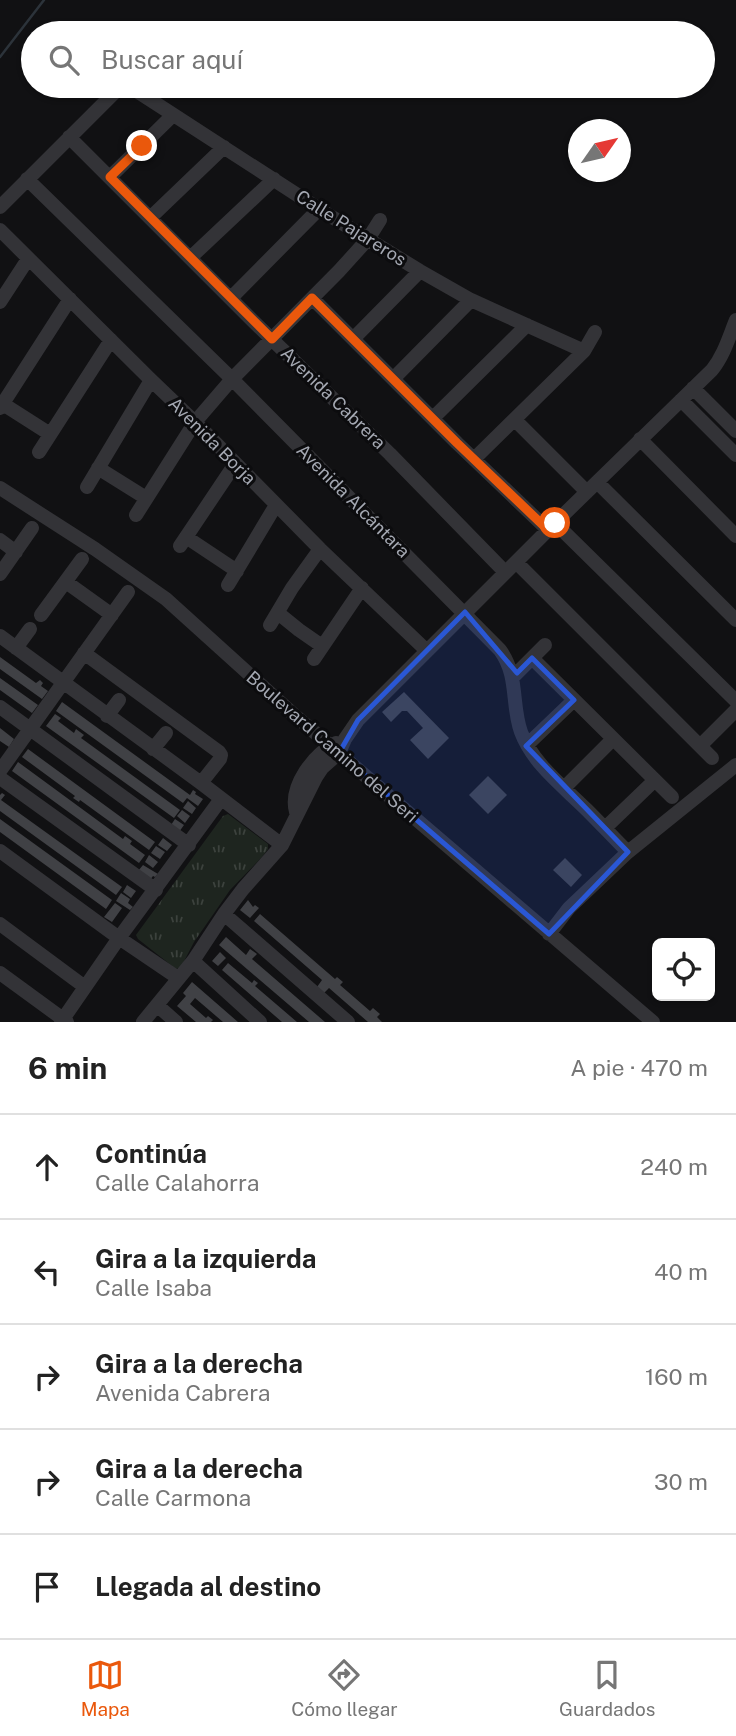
<!DOCTYPE html>
<html lang="es">
<head>
<meta charset="utf-8">
<style>
	:root { --surface:#fff; --page:#f6f6f6; --text:#222; --muted:#767676; --line:#e0e0e0; --accent:#ea580c }
	body { margin:0; font-family:"Public Sans",sans-serif; background:var(--page); color:var(--text) }
	.controls { position:absolute; right:21px; bottom:21px; display:grid; overflow:hidden; border-radius:10px; box-shadow:0 2px 5px #0004 }
	.controls button { width:63px; height:63px; display:grid; place-items:center; padding:0; border:0; border-bottom:2px solid var(--line); background:var(--surface); color:var(--text); font:35px sans-serif }
	.compass { position:absolute; left:568px; top:119px; width:63px; height:63px; border-radius:50%; background:var(--surface); box-shadow:0 2px 5px #0004; rotate:56deg }
	.stop { position:absolute; width:21px; height:21px; margin:-16px; border:5px solid #ea580c; border-radius:50%; background:#fff }
	.stop.end { background:#ea580c; border-color:#fff; box-shadow:0 2px 7px #0008 }
	.list { margin:0; padding:0; list-style:none }
	h2 { display:flex; justify-content:space-between; align-items:center; height:91px; margin:0; padding:0 28px; font-size:30px }
	h2 small { font-size:23px; font-weight:400; color:var(--muted) }
	.list li { display:grid; grid-template-columns:46px 1fr auto; gap:21px; align-items:center; box-sizing:border-box; height:105px; padding:0 28px; border-top:2px solid var(--line) }
	.list b { display:block; font-size:26px; white-space:nowrap }
	.list p { margin:0; font-size:23px; white-space:nowrap; color:var(--muted) }
	.list em { font-size:23px; font-style:normal; color:var(--muted) }
	.icon { flex:none; width:38px; height:38px; fill:none; stroke:currentColor; stroke-width:2; stroke-linecap:round; stroke-linejoin:round }
	.map { position:relative; flex:none; width:736px; height:1022px; overflow:hidden }
	.search { position:absolute; background:var(--surface); box-shadow:0 2px 5px #0004; left:21px; right:21px; top:21px; height:77px; display:flex; align-items:center; gap:18px; box-sizing:border-box; padding:0 24px; border-radius:38px; color:var(--muted); font-size:26px }
	.sheet { height:616px; background:var(--surface) }
	nav { display:flex; justify-content:space-around; align-items:center; box-sizing:border-box; height:98px; border-top:2px solid var(--line); background:var(--surface); font-size:19px; color:var(--muted) }
	nav a { display:grid; justify-items:center; gap:4px }
	nav .on { color:var(--accent) }
	.map>svg:first-child { display:block }
	.grass { fill:url(#grass-tufts) }
	.lines { fill:none; stroke-linecap:round; stroke-linejoin:round }
	.stream { stroke:#2c333a; stroke-width:2.5 }
	.building { fill:#404145 }
	.minor { stroke:#333337; stroke-width:14 }
	.route { stroke:#ea580c; stroke-width:9 }
	.marked { fill:#2a57d4; fill-opacity:0.2; stroke:#2a57d4; stroke-width:5; stroke-linejoin:round }
	.labels { text-anchor:middle; stroke-width:6; stroke-linejoin:round; paint-order:stroke }
	.street-label { font-size:18px; fill:#a4a8b2; stroke:#0c0c0e }
</style>
</head>
<body>
<div class="map">
<svg width="736" height="1022" viewBox="0 0 736 1022">
	<defs>
		<pattern id="grass-tufts" width="24" height="20" patternUnits="userSpaceOnUse" patternTransform="scale(1.75)"><rect width="24" height="20" fill="#1e251f"/><path d="M3 7l-1-3M5 7V3M7 7l1-3M15 17l-1-3M17 17v-4M19 17l1-3" fill="none" stroke="#3c423d"/></pattern>
	</defs>
	<rect width="100%" height="100%" fill="#111113"/>
	<path class="grass" d="M228 814 268 844V849L262 857 230 890 194 942 181 967 176 969 138 939 136 935 223 816Z"/>
	<g class="lines">
		<path class="stream" d="M0 57 44 0"/>
	</g>
	<path class="building" d="M0 657 36 683 40 680 43 683 41 686 48 691 42 699 0 669Z
		M0 678 38 705 32 713 0 690Z
		M404 692 449 738 428 759 410 740 423 728 407 711H402L391 722 382 712Z
		M62 702 190 795 193 790 196 792 195 794 203 799 198 806 187 798 183 803 56 711Z
		M55 714 61 718 58 721 74 733 76 729 84 735 81 738 180 810 174 818 46 726Z
		M0 728 14 739 9 747 0 741Z
		M28 749 155 842 149 850 80 800 79 802 73 798 75 796 22 757Z
		M18 762 123 839 125 836 132 841 130 844 145 855 139 863 12 771Z
		M488 776 507 795 488 814 469 795Z
		M2 793 5 795 1 800 122 887 116 895 0 811V795Z
		M188 801 196 808 192 814 183 808Z
		M182 810 190 816 185 823 177 816Z
		M0 819 112 900 106 909 0 832Z
		M175 819 184 825 179 832 171 825Z
		M163 838 172 845 167 851 158 845Z
		M156 846 165 852 160 859 151 853Z
		M149 855 158 862 153 868 145 862Z
		M565 858 582 875 571 887 553 870Z
		M143 865 158 874 155 877 153 876 150 880 138 871Z
		M127 885 136 891 131 898 123 892Z
		M121 893 130 899 128 903 133 907 130 910 116 901Z
		M248 900 253 907 255 905 259 908 250 918 240 910Z
		M115 903 122 908 112 922 104 917Z
		M260 914 335 979 337 977 343 982 340 985 370 1011 373 1008 380 1014 377 1017 382 1022H368L329 988 324 993 317 987 322 980 254 921Z
		M226 937 246 955 250 949 257 954 252 959 325 1022H309L219 945Z
		M220 952 226 958 218 966 212 961Z
		M228 963 252 983 254 980 258 983 255 986 297 1022H282L222 970Z
		M192 982 238 1022H223L195 998 190 1004 206 1018 208 1016 213 1020 211 1022H196L177 1006 186 996 183 993Z"/>
	<g class="lines">
		<path class="minor" d="M129 86 319 209 420 271 471 300 584 351
			M69 137 253 321 390 454 505 572
			M110 177 173 115
			M27 179 232 379 500 650C519 676 511 704 521 732 533 764 563 786 587 810 601 824 614 838 628 852
			M0 207 121 86
			M150 218 224 147
			M0 230 151 380 195 422 320 549 426 650
			M190 258 274 179
			M231 298 319 209
			M312 298 457 443 548 530
			M0 302 28 259
			M353 339 420 271
			M393 379 471 300
			M693 388 736 431
			M681 400 736 455
			M3 404 50 434
			M0 408 70 299
			M433 418 527 325
			M515 420 587 492
			M640 439 736 536
			M39 452 111 340
			M474 459 584 351 595 332
			M98 468 146 498
			M597 482 736 620
			M87 487 151 380
			M0 488 95 549 166 599 292 713 653 1022
			M136 515 195 422 232 379 339 271 368 239 380 220
			M555 523 736 701
			M186 537 237 571
			M0 540 16 552
			M180 546 235 464
			M516 562 712 758
			M0 574 32 528
			M66 582 112 615
			M228 585 276 505
			M278 613 299 630 322 646
			M41 615 82 559
			M270 625 292 588 320 549
			M0 636 201 783 282 845
			M16 648 30 629
			M84 653 219 752 221 755 220 759 201 783
			M532 658 672 797
			M314 659 362 588
			M513 677 545 645
			M0 707 189 845
			M107 716 119 700
			M528 744 574 700
			M700 746 736 710
			M153 749 166 733
			M0 771 128 592
			M0 778 156 890
			M564 788 613 739
			M296 812C289 786 314 754 336 743
			M605 828 655 780
			M0 851 119 938 178 978
			M224 914 348 1022
			M0 924 85 987
			M549 934 569 908 628 852 736 765
			M193 961 260 1022
			M0 973 67 1022
			M158 1006 176 1022
			M61 1022 119 938 221 799
			M143 1022 193 961 224 914 243 889 282 845 316 777 322 768 339 753 345 739 358 720 555 523 712 370C724 355 729 337 736 320"/>
	</g>
	<g class="lines">
		<path class="route" d="M142 146 110 177 272 339 312 298 457 443 548 530 555 523"/>
	</g>
	<path class="marked" d="M465 612 517 673 532 658 574 700 526 746 628 852 549 934 339 753 358 720Z"/>
	<g class="labels">
		<g class="street-label">
			<text transform="translate(351 228) rotate(32)" y="6">Calle Pajareros</text>
			<text transform="translate(333 398) rotate(44)" y="6">Avenida Cabrera</text>
			<text transform="translate(212 441) rotate(45)" y="6">Avenida Borja</text>
			<text transform="translate(353 501) rotate(45)" y="6">Avenida Alcántara</text>
			<text transform="translate(332 747) rotate(41)" y="6">Boulevard Camino del Seri</text>
		</g>
	</g>
</svg>
<div class="controls">
<button><svg class="icon" aria-label="locate" viewBox="0 0 24 24"><circle cx="12" cy="12" r="6"/><path d="M12 2v4M12 18v4M2 12h4M18 12h4"/></svg></button>
</div>
<svg class="compass" viewBox="-18 -18 36 36"><path d="M0-13l5 13h-10z" fill="#e53935"/><path d="M0 13l5-13h-10z" fill="#767676"/></svg>
<div class="stop" style="left:555px;top:523px"></div>
<div class="stop end" style="left:142px;top:146px"></div>
<div class="search"><svg class="icon" aria-label="search" viewBox="0 0 24 24"><circle cx="10" cy="10" r="6"/><path d="M15 15l6 6"/></svg>Buscar aquí</div>
</div>
<section class="sheet">
<h2>6 min<small>A pie · 470 m</small></h2>
<ul class="list">
<li><svg class="icon" aria-label="ahead" viewBox="0 0 24 24"><path d="M12 20V5M6 11l6-6 6 6"/></svg><div><b>Continúa</b><p>Calle Calahorra</p></div><em>240 m</em></li>
<li><svg class="icon" aria-label="left" viewBox="0 0 24 24"><path d="M17 20v-9H6M10 6l-5 5 5 5"/></svg><div><b>Gira a la izquierda</b><p>Calle Isaba</p></div><em>40 m</em></li>
<li><svg class="icon" aria-label="right" viewBox="0 0 24 24"><path d="M7 20v-9h11M14 6l5 5-5 5"/></svg><div><b>Gira a la derecha</b><p>Avenida Cabrera</p></div><em>160 m</em></li>
<li><svg class="icon" aria-label="right" viewBox="0 0 24 24"><path d="M7 20v-9h11M14 6l5 5-5 5"/></svg><div><b>Gira a la derecha</b><p>Calle Carmona</p></div><em>30 m</em></li>
<li><svg class="icon" aria-label="arrive" viewBox="0 0 24 24"><path d="M6 21V4h12l-3 4 3 4H6"/></svg><div><b>Llegada al destino</b></div></li>
</ul>
</section>
<nav>
<a class="on"><svg class="icon" aria-label="map" viewBox="0 0 24 24"><path d="M3 6l6-2 6 2 6-2v14l-6 2-6-2-6 2zM9 4v14M15 6v14"/></svg>Mapa</a>
<a><svg class="icon" aria-label="directions" viewBox="0 0 24 24"><path d="M12 3l9 9-9 9-9-9zM9 14v-3h6M13 9l2 2-2 2"/></svg>Cómo llegar</a>
<a><svg class="icon" aria-label="saved" viewBox="0 0 24 24"><path d="M7 4h10v16l-5-4-5 4z"/></svg>Guardados</a>
</nav>
</body>
</html>
